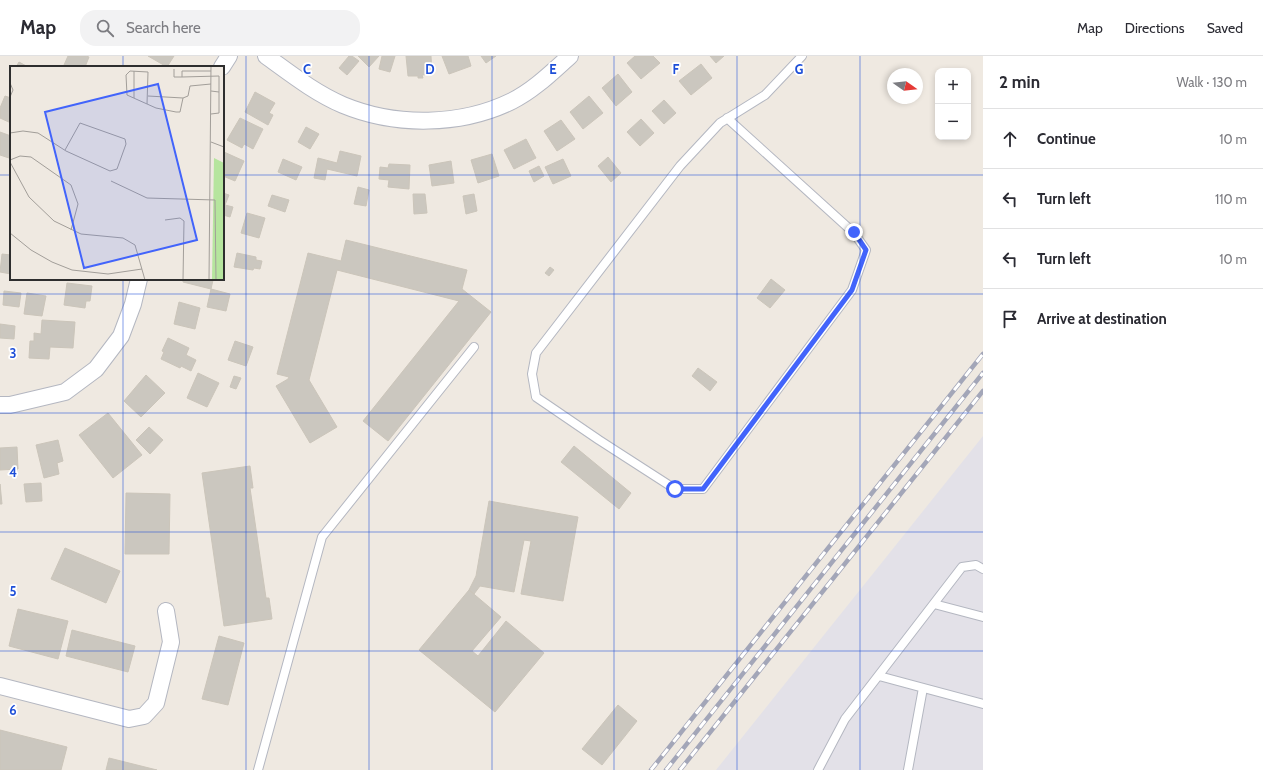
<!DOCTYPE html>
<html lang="en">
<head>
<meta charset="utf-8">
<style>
	:root { --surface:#fff; --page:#f2f2f3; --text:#2b2b33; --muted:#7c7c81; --line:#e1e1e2 }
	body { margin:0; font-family:Cabin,sans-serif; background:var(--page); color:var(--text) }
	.controls { position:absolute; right:12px; top:12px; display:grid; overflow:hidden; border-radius:8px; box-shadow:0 2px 6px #0003 }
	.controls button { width:36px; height:36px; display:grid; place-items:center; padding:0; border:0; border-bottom:1px solid var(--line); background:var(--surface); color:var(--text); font:20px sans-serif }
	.compass { position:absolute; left:887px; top:12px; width:36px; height:36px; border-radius:50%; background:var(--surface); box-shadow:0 2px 6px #0003; rotate:104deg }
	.stop { position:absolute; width:12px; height:12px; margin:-9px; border:3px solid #4264fb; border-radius:50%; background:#fff }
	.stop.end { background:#4264fb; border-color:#fff; box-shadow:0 1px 4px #0008 }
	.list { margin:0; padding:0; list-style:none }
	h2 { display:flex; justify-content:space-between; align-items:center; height:52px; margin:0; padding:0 16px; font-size:17px }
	h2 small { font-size:13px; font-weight:400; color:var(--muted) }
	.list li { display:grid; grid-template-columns:26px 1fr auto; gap:12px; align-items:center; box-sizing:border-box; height:60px; padding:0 16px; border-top:1px solid var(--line) }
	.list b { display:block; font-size:15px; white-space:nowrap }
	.list em { font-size:13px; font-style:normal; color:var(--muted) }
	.icon { flex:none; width:22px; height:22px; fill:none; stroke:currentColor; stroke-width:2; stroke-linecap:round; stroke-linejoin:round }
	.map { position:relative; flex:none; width:983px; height:714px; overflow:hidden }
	header { display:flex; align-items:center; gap:24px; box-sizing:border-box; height:56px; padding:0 20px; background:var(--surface); border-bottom:1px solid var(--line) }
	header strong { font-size:19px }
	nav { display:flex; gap:22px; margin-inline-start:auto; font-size:14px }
	.search { width:280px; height:36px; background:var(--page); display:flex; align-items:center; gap:10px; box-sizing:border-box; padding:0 14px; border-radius:16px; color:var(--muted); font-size:15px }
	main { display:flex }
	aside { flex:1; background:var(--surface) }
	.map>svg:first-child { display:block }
	.industrial { fill:#e3e1e8 }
	.building { fill:#cbc7bf; stroke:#cbc5ba }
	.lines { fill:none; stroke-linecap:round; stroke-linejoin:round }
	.service-casing { stroke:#b4b7c1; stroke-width:10 }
	.minor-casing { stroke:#b4b7c1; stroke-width:18 }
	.service { stroke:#fff; stroke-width:8 }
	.minor { stroke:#fff; stroke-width:16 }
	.rail-casing { stroke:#a3a6b8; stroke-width:4.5 }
	.rail { stroke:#fff; stroke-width:3; stroke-dasharray:9; stroke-linecap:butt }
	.route { stroke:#4264fb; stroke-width:5 }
	.grid { fill:none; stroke:#1d4ed8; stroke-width:1; stroke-opacity:0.55 }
	.inset-road { fill:none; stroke:#a29e99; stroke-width:1 }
	.view { fill:#4264fb; fill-opacity:0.15; stroke:#4264fb; stroke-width:2 }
	.inset-edge { fill:none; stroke:#2e2e2e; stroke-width:2 }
	.grid-label { font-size:13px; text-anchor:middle; font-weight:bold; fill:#1d4ed8; stroke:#fff; stroke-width:3.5; stroke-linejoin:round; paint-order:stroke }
</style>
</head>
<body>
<header>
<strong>Map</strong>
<div class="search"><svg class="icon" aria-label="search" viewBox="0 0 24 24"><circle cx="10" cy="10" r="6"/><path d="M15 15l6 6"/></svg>Search here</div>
<nav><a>Map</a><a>Directions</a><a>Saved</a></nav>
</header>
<main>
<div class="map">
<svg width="983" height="714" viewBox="0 0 983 714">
	<rect width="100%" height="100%" fill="#efe9e1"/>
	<path class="industrial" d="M983 380V714H716Z"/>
	<path class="building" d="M68 0H86L89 1 85 11H68L64 9Z
		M148 0H174L167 11Z
		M349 0H352L359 5 347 19 339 12Z
		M358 0H379L369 11Z
		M382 0H395L390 16 379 13Z
		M406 0H431L432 18 422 19 423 22H418V20H408Z
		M442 0H468L471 10 449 18Z
		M481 0H496L486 7Z
		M635 0H653L660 7 641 23 627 7Z
		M710 0H724L716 7Z
		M19 6 28 11H16Z
		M701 8 712 22 691 39 679 25Z
		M618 18 632 36 616 50 602 32Z
		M255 36 275 47 269 57 273 59 268 69 245 56Z
		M5 40 11 42V67L0 62V52Z
		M589 40 603 57 583 73 570 56Z
		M664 44 676 57 664 68 652 55Z
		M240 62 263 73 253 93 244 88 242 92 227 84Z
		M641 63 654 77 640 90 627 76Z
		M561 64 575 83 557 95 544 75Z
		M306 71 319 78 310 93 298 86Z
		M0 76 11 80 9 102 0 99Z
		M526 83 536 102 514 113 504 94Z
		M340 95 361 100 357 120 327 113 325 124 314 122 318 102 337 107Z
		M224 96 244 105 235 125 223 120Z
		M492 98 499 120 478 127 471 104Z
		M608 101 621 117 611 126 598 110Z
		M283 103 302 111 296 124 278 116Z
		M563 103 571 120 553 128 545 111Z
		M451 105 454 127 432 130 429 109Z
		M389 108 410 109 409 133 388 131 389 124 379 123 380 111 388 112Z
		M539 110 544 120 534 126 529 115Z
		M358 131 369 134 366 150 354 148Z
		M223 137 229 139 225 149 233 151 230 161 223 159Z
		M413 138H425L427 157 414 158Z
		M474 138 477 155 466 158 463 140Z
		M272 139 289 144 285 156 268 150Z
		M247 157 265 162 259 182 241 177Z
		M346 184 467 214 462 233 491 256 388 385 363 365 459 245 337 214 309 324 337 371 310 387 276 330 288 323 289 321 277 318 308 197 341 205Z
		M237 197 256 201V204L262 205 260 213 254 212 253 214 234 211Z
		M2 198 11 199V218L0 216Z
		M550 211 554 214 549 220 545 217Z
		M183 223H209L213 224 211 233 183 226Z
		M771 223 785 234 770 252 757 242Z
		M67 227 92 230 90 245H86L85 252 64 249Z
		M211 233 230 238 226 255 207 251Z
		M4 235 21 237 19 251 3 249Z
		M27 237 46 240 42 260 24 258Z
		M179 246 200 252 195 273 174 268Z
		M42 264 75 266 73 292 50 291 49 303 29 302 30 285H34V277L41 278Z
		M0 268 15 270 14 283 0 282Z
		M168 282 189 292 186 299 196 304 191 315 181 310 180 312 161 303 164 296 162 295Z
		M235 285 253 291 246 310 228 304Z
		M698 312 717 326 710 335 692 320Z
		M198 317 219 327 207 351 187 342Z
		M146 319 165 337 141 361 124 345Z
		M234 320 241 322 236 333 230 331Z
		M108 357 142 399 113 422 79 379Z
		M149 371 163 384 150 398 136 384Z
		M58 384 63 405 57 407 59 418 44 422 36 389Z
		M574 390 631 437 619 453 561 406Z
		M17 391 18 413 0 414V392Z
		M250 410 253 432H250L266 542H269L272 563 224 570 202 417Z
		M41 427 42 445 26 446 24 428Z
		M0 428 2 448H0Z
		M126 437 170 438 169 498H125Z
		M489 445 578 461 563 545 521 538 531 485 524 484 514 536 480 530 474 538 469 534 476 520Z
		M65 492 120 515 106 547 51 523Z
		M469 534 501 561 472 595 478 600 506 565 544 597 495 656 419 594Z
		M18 553 68 565 58 603 9 590Z
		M72 574 135 590 128 616 66 600Z
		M219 580 244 587 228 649 202 643Z
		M618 649 637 665 602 709 582 693Z
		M0 674 67 691 61 714H0Z
		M109 702 157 714H106Z"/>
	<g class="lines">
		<defs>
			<path id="service" d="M727 62 854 177 866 194 852 234 703 433H675L599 384 536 341 532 318 536 297 680 110 720 67 765 39 802 0
				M934 548 983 561
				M879 620 983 648
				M258 714 322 481 474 291
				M818 714 845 663 962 511 976 509 983 513
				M908 714 923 632"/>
			<path id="minor" d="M266 0C291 18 315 37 343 49 396 71 461 70 512 45 534 34 552 16 570 0
				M222 11 229 0
				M0 349H10L65 336 96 313 121 280 133 248 139 223
				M0 630 129 663 144 660 156 647 171 586 166 555"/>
		</defs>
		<use href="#service" class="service-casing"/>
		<use href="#minor" class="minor-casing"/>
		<use href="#service" class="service"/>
		<use href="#minor" class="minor"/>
		<defs>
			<path id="rail" d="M651 714 983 298
				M666 714 983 317
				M680 714 983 335"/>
		</defs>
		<use href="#rail" class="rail-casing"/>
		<use href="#rail" class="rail"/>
	</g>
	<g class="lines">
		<path class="route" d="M675 433H703L852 234 866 194 854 176"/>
	</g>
	<path class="grid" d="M123 0V11M246 0V714M369 0V714M492 0V714M614 0V714M737 0V714M860 0V714M0 119H11M223 119H983M123 223V714M0 238H983M0 357H983M0 476H983M0 595H983"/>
	<g transform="translate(10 10)">
		<rect width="214" height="214" fill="#efe9e1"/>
		<path d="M204 92 214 97V214H202Z" fill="#b6e59e"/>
		<path class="inset-road" d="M164 3V11H172M201 5H172V11L209 10V26M0 17 3 24 0 31M201 25 209 26V47L201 48M138 30 173 32M124 32V5M137 38 138 6 120 5 116 9 117 29 146 42 166 46H170L173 32 178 30 180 20 201 18M0 67 13 65 28 67 56 85 100 105 107 103 116 78 115 73 70 57 55 84M201 76 214 81M0 94 10 90 21 91 61 119 68 138 61 164M0 96 19 131 44 155 71 168 113 172 125 179 135 214M101 115 137 132 205 134 206 214M155 154 170 152 174 155 173 214M0 167 21 184 42 196 62 204 98 208 132 203M199 214 201 0"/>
		<path class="view" d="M148 18 187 174 74 202 35 46Z"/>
		<rect width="214" height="214" class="inset-edge"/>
	</g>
	<g class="grid-label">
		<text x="307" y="18">C</text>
		<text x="430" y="18">D</text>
		<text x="553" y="18">E</text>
		<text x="676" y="18">F</text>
		<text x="799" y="18">G</text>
		<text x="13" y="302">3</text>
		<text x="13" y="421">4</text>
		<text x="13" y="540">5</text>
		<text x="13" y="659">6</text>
	</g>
</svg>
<div class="controls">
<button>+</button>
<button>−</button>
</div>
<svg class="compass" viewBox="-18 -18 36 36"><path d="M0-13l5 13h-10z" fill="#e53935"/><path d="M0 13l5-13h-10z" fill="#7c7c81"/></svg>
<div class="stop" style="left:675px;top:433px"></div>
<div class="stop end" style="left:854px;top:176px"></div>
</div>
<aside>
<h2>2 min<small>Walk · 130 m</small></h2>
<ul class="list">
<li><svg class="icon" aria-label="ahead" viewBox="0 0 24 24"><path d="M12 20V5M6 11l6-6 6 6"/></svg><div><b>Continue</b></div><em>10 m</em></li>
<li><svg class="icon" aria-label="left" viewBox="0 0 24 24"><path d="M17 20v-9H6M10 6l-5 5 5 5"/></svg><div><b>Turn left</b></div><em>110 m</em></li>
<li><svg class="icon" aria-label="left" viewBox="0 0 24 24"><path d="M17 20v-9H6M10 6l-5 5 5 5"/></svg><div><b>Turn left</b></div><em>10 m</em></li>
<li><svg class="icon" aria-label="arrive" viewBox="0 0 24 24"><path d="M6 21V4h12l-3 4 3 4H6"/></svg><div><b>Arrive at destination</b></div></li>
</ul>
</aside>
</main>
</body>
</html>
